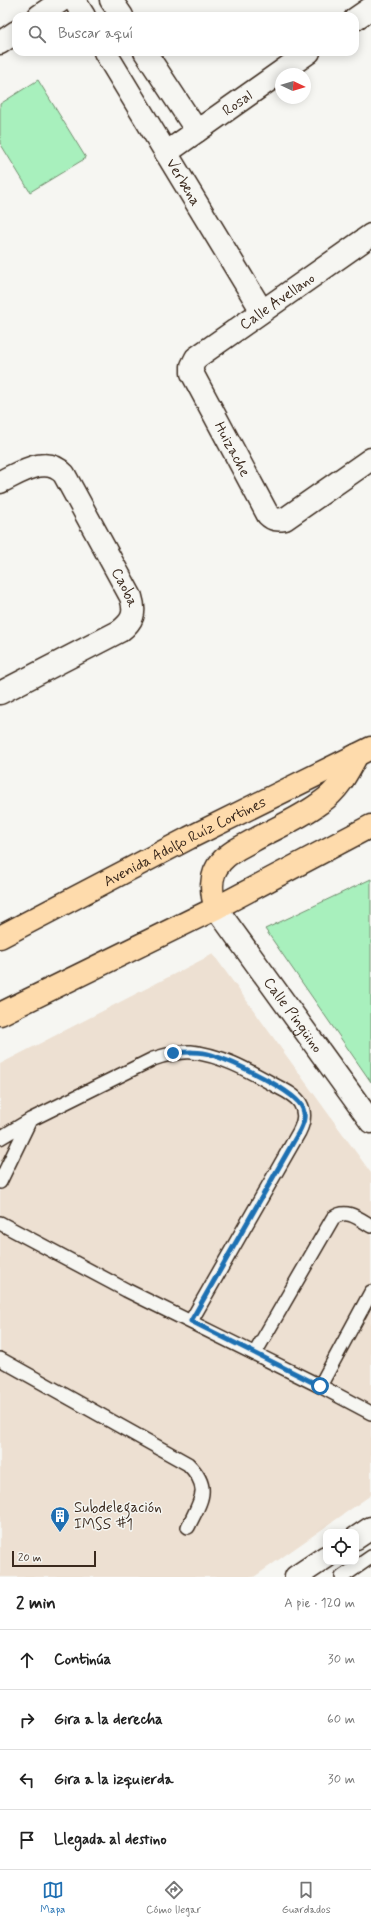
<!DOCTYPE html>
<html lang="es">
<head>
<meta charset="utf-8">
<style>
	:root { --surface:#fff; --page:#f6f6f6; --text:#222; --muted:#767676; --line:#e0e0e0; --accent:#1f6fb2 }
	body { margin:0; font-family:Mynerve,sans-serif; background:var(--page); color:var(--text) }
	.controls { position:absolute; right:12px; bottom:12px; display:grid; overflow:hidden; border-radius:8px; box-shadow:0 2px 10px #0003 }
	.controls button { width:36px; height:36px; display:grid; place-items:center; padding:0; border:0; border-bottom:1px solid var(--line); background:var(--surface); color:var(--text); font:20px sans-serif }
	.compass { position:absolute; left:275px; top:68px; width:36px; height:36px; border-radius:50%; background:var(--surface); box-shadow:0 2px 10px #0003; rotate:94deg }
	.scale { position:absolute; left:12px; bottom:10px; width:84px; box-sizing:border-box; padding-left:4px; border:2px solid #3b2a1e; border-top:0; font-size:11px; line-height:14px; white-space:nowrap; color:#3b2a1e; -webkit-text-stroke:3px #f6f6f2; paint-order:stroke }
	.stop { position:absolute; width:12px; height:12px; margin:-9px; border:3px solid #1f6fb2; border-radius:50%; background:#fff }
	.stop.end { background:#1f6fb2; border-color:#fff; box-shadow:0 1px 4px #0008 }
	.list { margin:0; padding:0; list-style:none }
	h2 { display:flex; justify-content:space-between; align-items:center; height:52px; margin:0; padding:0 16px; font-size:17px }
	h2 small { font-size:13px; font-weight:400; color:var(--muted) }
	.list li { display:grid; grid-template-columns:26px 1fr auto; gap:12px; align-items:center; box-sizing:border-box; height:60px; padding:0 16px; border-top:1px solid var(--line) }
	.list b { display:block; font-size:15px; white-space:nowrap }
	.list em { font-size:13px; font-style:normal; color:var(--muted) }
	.icon { flex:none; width:22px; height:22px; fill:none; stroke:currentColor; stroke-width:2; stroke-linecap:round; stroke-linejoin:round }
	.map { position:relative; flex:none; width:371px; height:1577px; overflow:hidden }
	.search { position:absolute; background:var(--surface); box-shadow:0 2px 10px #0003; left:12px; right:12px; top:12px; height:44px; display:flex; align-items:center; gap:10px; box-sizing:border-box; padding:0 14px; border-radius:12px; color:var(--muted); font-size:15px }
	.sheet { height:292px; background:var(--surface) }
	nav { display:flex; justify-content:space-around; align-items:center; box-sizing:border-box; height:56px; border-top:1px solid var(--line); background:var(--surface); font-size:11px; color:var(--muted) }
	nav a { display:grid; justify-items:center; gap:2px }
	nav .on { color:var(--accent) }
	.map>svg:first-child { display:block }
	.built { fill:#ede0d2 }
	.green { fill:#a8f0bd; stroke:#728d6e }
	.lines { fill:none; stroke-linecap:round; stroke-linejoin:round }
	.lane-casing { stroke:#3b2a1e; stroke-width:16 }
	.street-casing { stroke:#3b2a1e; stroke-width:25 }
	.secondary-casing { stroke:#3b2a1e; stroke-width:25 }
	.primary-casing { stroke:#3b2a1e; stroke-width:25 }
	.lane { stroke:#f6f6f2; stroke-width:13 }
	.street { stroke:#f6f6f2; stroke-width:22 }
	.secondary { stroke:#f6f6f2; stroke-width:22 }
	.primary { stroke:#fedbac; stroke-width:22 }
	.route { stroke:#1f6fb2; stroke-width:5 }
	.labels { text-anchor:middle; stroke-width:3; stroke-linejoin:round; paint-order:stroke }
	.street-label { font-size:15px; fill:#3b2a1e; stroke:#f6f6f2 }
	.poi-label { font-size:15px; fill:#3b2a1e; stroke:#f6f6f2; text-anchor:start }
</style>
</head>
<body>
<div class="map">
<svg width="371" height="1577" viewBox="0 0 371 1577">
	<rect width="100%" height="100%" fill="#f6f6f2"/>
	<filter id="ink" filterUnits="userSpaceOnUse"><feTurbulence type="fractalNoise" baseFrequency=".025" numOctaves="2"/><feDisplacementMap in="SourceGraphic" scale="8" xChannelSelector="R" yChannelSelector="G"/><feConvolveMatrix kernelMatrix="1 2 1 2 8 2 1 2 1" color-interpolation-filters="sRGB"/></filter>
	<g filter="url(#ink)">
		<path class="built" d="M213 954 371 1173V1495L254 1577H0V1064Z"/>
		<path class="green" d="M38 80 86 158 30 192 0 143V104Z
			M371 879V1082L265 929Z"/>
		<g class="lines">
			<defs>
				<path id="lane" d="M0 1138 30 1120 153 1059C165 1055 178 1051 191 1052 223 1055 251 1072 278 1087 286 1091 296 1096 300 1103 306 1113 304 1122 299 1132L191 1321
					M0 1182 30 1120
					M0 1223 126 1290 320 1386 371 1292
					M255 1353 333 1218C347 1208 358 1218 371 1226
					M0 1359 188 1464C212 1488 201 1500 188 1527
					M320 1386 371 1413
					M342 1577 371 1557"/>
				<g id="street">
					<path d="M74 0 84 16"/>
					<path d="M111 0 122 16"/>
					<path d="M39 16 62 0"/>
					<path d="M355 19 371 8"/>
					<path d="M0 43 16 32"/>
					<path id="s1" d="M105 52 262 311"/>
					<path d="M145 52 197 131"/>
					<path id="s2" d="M166 153 309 52"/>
					<path id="s3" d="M371 235 196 358 192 366V373L268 515C273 520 277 520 285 519L371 459"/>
					<path id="s4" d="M0 482C20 473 46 454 64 474L131 597C136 613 133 621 120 631L0 693"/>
					<path id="s5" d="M216 908 371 1122"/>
				</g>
				<path id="secondary" d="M356 1538 371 1528
					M296 1577 326 1557"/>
				<g id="primary">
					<path d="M216 908C211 894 209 875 221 862 229 852 243 846 254 840 276 828 300 818 320 803 338 791 347 774 357 755"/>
					<path id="s6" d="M0 937 189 838 371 748"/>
					<path d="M0 1014 216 908 371 826"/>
				</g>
			</defs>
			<use href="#lane" class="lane-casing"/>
			<use href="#street" class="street-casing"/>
			<use href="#secondary" class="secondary-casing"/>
			<use href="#primary" class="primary-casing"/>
			<use href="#lane" class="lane"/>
			<use href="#street" class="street"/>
			<use href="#secondary" class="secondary"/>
			<use href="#primary" class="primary"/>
		</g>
	</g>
	<g class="lines" filter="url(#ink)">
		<path class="route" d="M173 1053C186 1052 200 1051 212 1055 231 1061 297 1091 303 1109 306 1117 303 1124 299 1132L191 1321 320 1386"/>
	</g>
	<defs>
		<symbol id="building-pin" viewBox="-11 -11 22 30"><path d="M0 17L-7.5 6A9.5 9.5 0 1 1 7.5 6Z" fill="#1f6fb2" stroke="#f6f6f2"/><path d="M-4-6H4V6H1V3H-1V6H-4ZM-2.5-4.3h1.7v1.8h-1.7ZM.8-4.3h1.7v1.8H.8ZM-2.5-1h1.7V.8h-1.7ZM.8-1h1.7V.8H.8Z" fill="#fff"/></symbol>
	</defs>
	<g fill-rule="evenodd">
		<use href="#building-pin" x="49" y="1505" width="22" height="30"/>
	</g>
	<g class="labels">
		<g class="street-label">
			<text dy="5" stroke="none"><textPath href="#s2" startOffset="87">Rosal</textPath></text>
			<text dy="5" stroke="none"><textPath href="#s1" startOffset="152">Verbena</textPath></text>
			<text transform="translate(277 301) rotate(-35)" y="5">Calle Avellano</text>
			<text dy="5" stroke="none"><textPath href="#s3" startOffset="316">Huizache</textPath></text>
			<text dy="5" stroke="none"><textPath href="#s4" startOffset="199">Caoba</textPath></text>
			<text dy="5" stroke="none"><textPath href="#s6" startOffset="208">Avenida Adolfo Ruíz Cortines</textPath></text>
			<text dy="5" stroke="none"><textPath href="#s5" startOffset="132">Calle Pingüino</textPath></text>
		</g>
		<g class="poi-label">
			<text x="74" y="1512">Subdelegación<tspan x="74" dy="17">IMSS #1</tspan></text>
		</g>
	</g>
</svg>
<div class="controls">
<button><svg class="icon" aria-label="locate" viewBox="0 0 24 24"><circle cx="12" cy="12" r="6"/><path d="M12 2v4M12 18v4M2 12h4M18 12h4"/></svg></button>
</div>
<svg class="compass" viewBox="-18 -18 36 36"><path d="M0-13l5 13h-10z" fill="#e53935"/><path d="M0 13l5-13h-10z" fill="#767676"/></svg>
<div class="scale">20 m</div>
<div class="stop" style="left:320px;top:1386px"></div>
<div class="stop end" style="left:173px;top:1053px"></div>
<div class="search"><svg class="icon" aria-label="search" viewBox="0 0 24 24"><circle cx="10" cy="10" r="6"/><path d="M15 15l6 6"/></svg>Buscar aquí</div>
</div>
<section class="sheet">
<h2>2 min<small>A pie · 120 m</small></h2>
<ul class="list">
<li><svg class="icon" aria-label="ahead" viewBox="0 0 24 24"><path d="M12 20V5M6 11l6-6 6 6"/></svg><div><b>Continúa</b></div><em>30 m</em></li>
<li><svg class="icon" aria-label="right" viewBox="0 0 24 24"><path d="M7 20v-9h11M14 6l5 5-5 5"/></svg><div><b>Gira a la derecha</b></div><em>60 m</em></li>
<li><svg class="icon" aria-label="left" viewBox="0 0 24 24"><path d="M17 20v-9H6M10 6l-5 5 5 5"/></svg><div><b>Gira a la izquierda</b></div><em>30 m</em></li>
<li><svg class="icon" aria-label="arrive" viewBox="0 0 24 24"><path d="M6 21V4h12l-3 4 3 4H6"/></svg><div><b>Llegada al destino</b></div></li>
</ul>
</section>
<nav>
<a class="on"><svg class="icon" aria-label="map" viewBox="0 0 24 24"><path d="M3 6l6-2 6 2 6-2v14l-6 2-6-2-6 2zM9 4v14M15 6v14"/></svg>Mapa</a>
<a><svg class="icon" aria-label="directions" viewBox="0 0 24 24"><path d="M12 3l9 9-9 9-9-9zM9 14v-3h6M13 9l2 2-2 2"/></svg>Cómo llegar</a>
<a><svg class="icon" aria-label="saved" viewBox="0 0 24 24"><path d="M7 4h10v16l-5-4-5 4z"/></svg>Guardados</a>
</nav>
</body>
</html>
